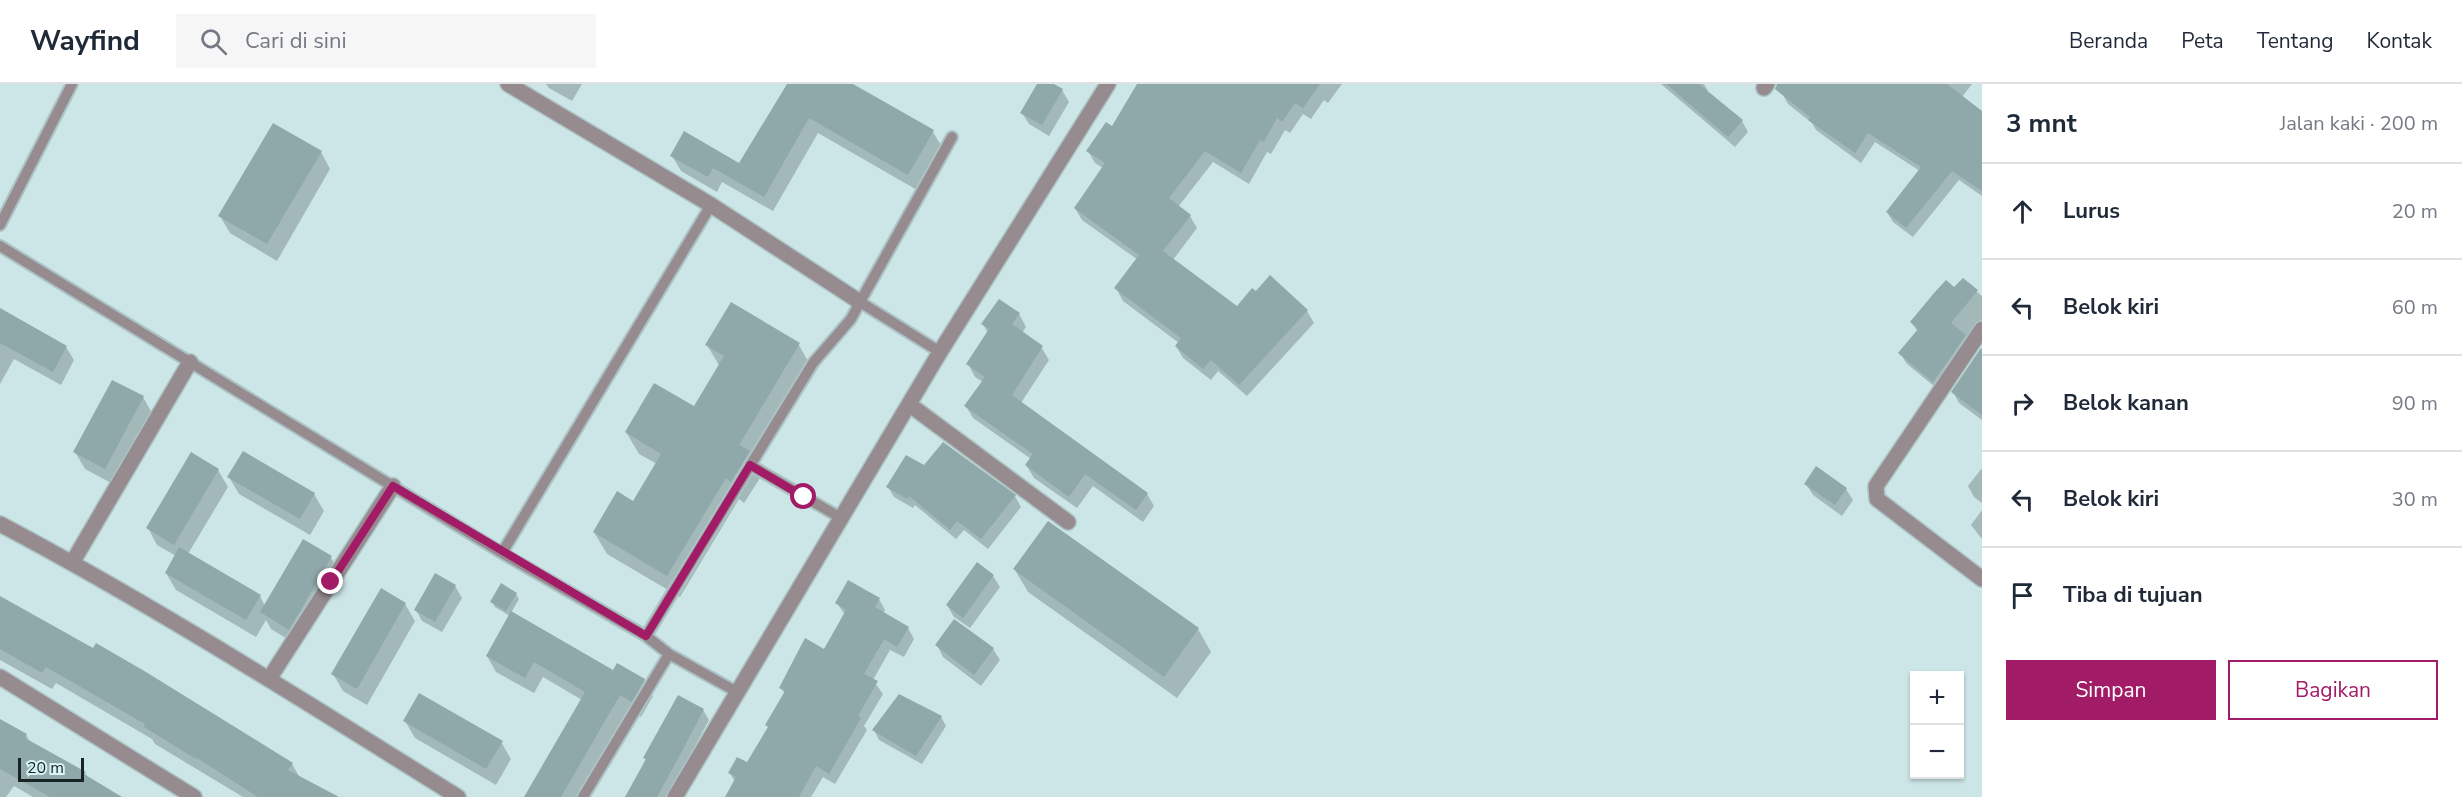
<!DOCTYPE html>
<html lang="id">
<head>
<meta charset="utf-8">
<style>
	:root { --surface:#fff; --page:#f6f6f7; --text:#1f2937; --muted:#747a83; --line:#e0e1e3; --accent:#a11b67 }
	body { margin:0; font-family:"Nunito Sans",sans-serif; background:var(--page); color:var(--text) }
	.controls { position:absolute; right:18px; bottom:18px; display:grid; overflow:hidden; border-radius:0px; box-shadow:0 2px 4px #0004 }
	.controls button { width:54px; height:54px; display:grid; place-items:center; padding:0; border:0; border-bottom:2px solid var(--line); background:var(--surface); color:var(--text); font:30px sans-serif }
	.scale { position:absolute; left:18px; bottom:15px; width:66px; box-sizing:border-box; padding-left:6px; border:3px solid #1a2324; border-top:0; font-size:16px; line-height:21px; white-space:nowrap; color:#1a2324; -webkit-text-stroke:4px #d9f4f6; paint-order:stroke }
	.stop { position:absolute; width:18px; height:18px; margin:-14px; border:4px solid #a11b67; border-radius:50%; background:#fff }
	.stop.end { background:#a11b67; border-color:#fff; box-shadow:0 2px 6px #0008 }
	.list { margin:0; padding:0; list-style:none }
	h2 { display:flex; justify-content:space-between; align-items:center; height:78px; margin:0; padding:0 24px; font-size:26px }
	h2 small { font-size:20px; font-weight:400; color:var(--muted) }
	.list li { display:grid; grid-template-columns:39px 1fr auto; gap:18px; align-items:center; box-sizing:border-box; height:96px; padding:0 24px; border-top:2px solid var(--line) }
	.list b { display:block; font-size:22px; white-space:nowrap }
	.list em { font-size:20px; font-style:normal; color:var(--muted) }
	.actions { display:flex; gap:12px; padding:18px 24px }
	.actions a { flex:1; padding:14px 0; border:2px solid var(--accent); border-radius:0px; text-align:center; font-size:21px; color:var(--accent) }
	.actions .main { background:var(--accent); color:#fff }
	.icon { flex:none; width:33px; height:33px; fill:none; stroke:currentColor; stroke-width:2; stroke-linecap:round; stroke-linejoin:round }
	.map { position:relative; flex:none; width:1982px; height:713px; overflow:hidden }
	header { display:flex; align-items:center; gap:36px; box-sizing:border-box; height:84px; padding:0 30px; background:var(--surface); border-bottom:2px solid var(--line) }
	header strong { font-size:28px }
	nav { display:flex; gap:33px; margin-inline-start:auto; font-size:21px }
	.search { width:420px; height:54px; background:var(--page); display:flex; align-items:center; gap:15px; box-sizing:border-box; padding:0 21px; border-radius:0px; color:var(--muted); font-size:22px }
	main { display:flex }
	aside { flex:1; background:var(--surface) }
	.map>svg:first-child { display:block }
	.shadow { fill:#0003 }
	.building { fill:#8fa8aa }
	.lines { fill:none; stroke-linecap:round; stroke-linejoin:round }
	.service-casing { stroke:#acc3c5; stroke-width:14 }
	.minor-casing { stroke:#acc3c5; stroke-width:18 }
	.service { stroke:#968c90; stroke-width:10 }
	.minor { stroke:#968c90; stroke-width:15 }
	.route { stroke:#a11b67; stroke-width:8 }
</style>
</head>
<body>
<header>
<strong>Wayfind</strong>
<div class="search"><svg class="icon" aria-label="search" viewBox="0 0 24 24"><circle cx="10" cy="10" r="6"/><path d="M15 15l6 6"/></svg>Cari di sini</div>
<nav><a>Beranda</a><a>Peta</a><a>Tentang</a><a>Kontak</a></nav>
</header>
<main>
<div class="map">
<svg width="1982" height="713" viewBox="0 0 1982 713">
	<rect width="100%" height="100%" fill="#cce6e8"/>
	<path class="shadow" d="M546 0H582L572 17 549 4Z
		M788 0H850L933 48 942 63 917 106 818 49 773 127 722 98 717 108 681 87 672 72 740 81Z
		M1038 0H1050L1062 6 1069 18 1049 52 1029 40 1022 29Z
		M1139 0H1342L1328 19 1324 16 1311 35 1303 30 1290 49 1285 46 1271 70 1267 68 1249 100 1213 78 1178 123 1190 132 1197 144 1173 176 1237 225 1270 193 1307 227 1314 239 1247 312 1218 287 1211 296 1183 274 1176 262 1179 259 1123 217 1116 204 1138 176 1082 136 1075 124 1103 84 1095 79 1088 67 1113 44Z
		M1661 0H1704L1708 7 1707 8 1742 37 1748 48 1735 63Z
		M1790 0H1972L1962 13 1982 29V112L1959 96 1913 153 1893 138 1887 128 1920 87 1875 58 1861 79 1816 46 1812 39 1788 20 1782 9Z
		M321 68 330 85 277 177 230 149 220 132Z
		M1963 196 1982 212V249L1940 307 1907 280 1900 269 1918 248 1912 239 1955 205Z
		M0 226 66 263 74 276 61 301 14 275 0 300Z
		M1019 230 1026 243 1022 249 1041 263 1049 276 1021 319 1147 410 1154 422 1143 438 1093 402 1077 424 1034 394 1026 381 1031 375 973 334 966 322 983 298 975 293 968 280 988 249 983 240Z
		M707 261H799L811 283 754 378 762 391 744 419 739 415 680 513 607 470 594 448 634 419 657 380 639 370 626 348 694 325 720 283Z
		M1982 265V336L1959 319 1953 308Z
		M143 313 153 331 115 401 85 385 75 368Z
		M924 383 1015 412 1021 423 988 465 964 446 956 455 915 421 913 424 894 413 888 403Z
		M1982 384V419L1974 413 1968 402Z
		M218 386 228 403 188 470 260 512 265 522 303 457 331 474 341 491 299 562 271 545 266 536 256 553 176 506 166 489 176 472 157 461 148 444Z
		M229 393 314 410 324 427 310 451 239 410Z
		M1806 400 1846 405 1853 416 1842 432 1813 411Z
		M1982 426V455L1971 441Z
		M1015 486 1198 545 1211 568 1177 614 1028 508Z
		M436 491 455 502 462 514 442 548 422 537 416 526Z
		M993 492 1000 503 970 544 954 533 947 521Z
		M516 510 519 515 511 529 614 588 644 596 653 612 641 633 629 626 579 713H529L527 710 582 616 543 593 534 609 496 588 487 572 510 532 495 523 492 518Z
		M0 514 292 680 300 694 336 713H243L155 660 152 655 56 599 52 605 0 576Z
		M879 515 885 526 883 530 908 544 914 555 904 573 890 566 873 596 883 610 864 642 867 646 835 700 823 693 811 713H726L735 698 730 689 747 680 769 644 767 641 785 610 781 604 824 567 845 531 837 519Z
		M405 520 415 537 367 621 343 607 333 590Z
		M937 561 993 565 1000 576 981 602 943 573Z
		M703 626 709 636 668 713H627L646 677 645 674Z
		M941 633 946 642 922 680 879 656 874 646Z
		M0 636 26 651 30 658 85 689 88 694 119 713H33L14 702 6 713H0Z
		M405 637 501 658 511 675 496 701 415 654Z"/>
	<path class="building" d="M787 0H853L934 46 908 91 809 34 764 113 713 84 708 93 670 72 684 47 739 79Z
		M1037 0H1054L1063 5 1042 41 1020 29Z
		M1137 0H1320L1303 24 1295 19 1282 38 1277 34 1264 58 1260 56 1241 89 1205 67 1169 114 1191 131 1163 167 1237 222 1252 204 1256 207 1270 191 1308 226 1239 301 1211 276 1203 285 1175 262 1181 254 1114 204 1139 171 1074 124 1105 79 1086 67 1106 38 1112 42Z
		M1666 0H1699L1743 36 1728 53Z
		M1777 0H1947L1982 27V107L1952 87 1906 144 1886 128 1921 83 1868 49 1855 69 1808 36 1810 33 1775 5Z
		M273 39 322 67 267 160 218 132Z
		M1963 194 1978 206 1951 239 1966 251 1933 298 1898 269 1918 245 1910 238 1934 209 1946 196 1954 203Z
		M999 215 1020 229 1012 240 1043 262 1012 311 1148 409 1136 426 1085 390 1069 413 1025 381 1033 370 964 322 985 293 966 280 989 245 981 240Z
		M731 218 800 259 739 361 750 367 731 398 726 394 667 492 593 448 617 407 633 417 661 370 625 348 654 299 694 322 724 272 705 261Z
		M0 224 67 262 53 288 0 259Z
		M1981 264 1982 265V331L1951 308Z
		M112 296 144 312 105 385 73 368Z
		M943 358 1016 411 981 455 957 437 950 446 909 412 907 415 886 403 906 371 924 381Z
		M243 367 315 409 300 435 227 393Z
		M191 368 219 385 174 461 146 444Z
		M1816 382 1847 404 1835 421 1804 400Z
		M1048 437 1199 544 1164 593 1013 485Z
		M303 455 332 472 289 546 260 528Z
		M179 463 261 511 246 536 165 489Z
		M977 478 994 491 963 534 946 521Z
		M435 489 456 501 435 538 414 526Z
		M848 496 880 514 875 523 909 543 897 563 884 555 864 590 878 597 858 632 861 634 829 690 816 682 799 713H725L736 693 728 689 737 673 747 678 768 643 765 641 785 607 779 604 805 554 824 565 846 526 835 519Z
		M501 499 517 509 506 527 490 518Z
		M381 504 406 519 357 605 331 590Z
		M0 512 93 564 96 559 146 588 293 679 288 686 339 713H258L197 674 196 675 144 643 145 640 46 583 42 589 0 565Z
		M511 527 613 586 617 579 645 595 632 618 620 611 561 713H524L585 608 534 578 525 594 486 572Z
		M954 535 994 564 974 591 935 561Z
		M419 609 503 657 486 685 403 637Z
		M899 610 942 632 916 672 872 646Z
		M678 611 704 625 681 669 657 713H625L646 675 643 674Z
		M0 635 27 650 25 654 86 688 84 690 122 713H50L0 685Z"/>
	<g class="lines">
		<defs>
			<path id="service" d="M0 141 72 0
				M0 162 502 469 646 552 669 570 737 608
				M940 268 860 218 952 53
				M750 381 841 434
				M502 469 711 121
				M646 552 813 279 851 235 860 218
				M583 713 669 570"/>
			<path id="minor" d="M508 0 711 121 860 218
				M1764 4 1767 0
				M1982 245 1876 402 1877 415 1982 495
				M910 321 1068 438
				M0 440C157 523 307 619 458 713
				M72 479 190 278
				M0 593 194 713
				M269 595 393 402
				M675 713 940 268 1108 0"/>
		</defs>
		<use href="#service" class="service-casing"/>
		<use href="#minor" class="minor-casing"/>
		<use href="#service" class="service"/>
		<use href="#minor" class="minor"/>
	</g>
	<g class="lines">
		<path class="route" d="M331 498 393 402 646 552 750 381 804 413"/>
	</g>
</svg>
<div class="controls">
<button>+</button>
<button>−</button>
</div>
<div class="scale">20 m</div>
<div class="stop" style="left:804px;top:413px"></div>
<div class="stop end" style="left:331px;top:498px"></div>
</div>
<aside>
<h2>3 mnt<small>Jalan kaki · 200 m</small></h2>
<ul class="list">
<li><svg class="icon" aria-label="ahead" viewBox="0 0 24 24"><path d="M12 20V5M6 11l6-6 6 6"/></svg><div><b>Lurus</b></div><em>20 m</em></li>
<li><svg class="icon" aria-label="left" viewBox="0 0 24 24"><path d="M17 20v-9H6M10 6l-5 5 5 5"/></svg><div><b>Belok kiri</b></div><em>60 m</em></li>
<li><svg class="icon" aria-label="right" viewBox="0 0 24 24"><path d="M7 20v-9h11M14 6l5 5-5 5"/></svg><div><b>Belok kanan</b></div><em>90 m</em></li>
<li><svg class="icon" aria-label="left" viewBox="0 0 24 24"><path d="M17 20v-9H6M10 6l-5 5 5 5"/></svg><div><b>Belok kiri</b></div><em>30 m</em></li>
<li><svg class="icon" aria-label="arrive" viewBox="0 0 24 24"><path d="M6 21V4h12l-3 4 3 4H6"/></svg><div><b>Tiba di tujuan</b></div></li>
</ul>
<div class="actions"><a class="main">Simpan</a><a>Bagikan</a></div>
</aside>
</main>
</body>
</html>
